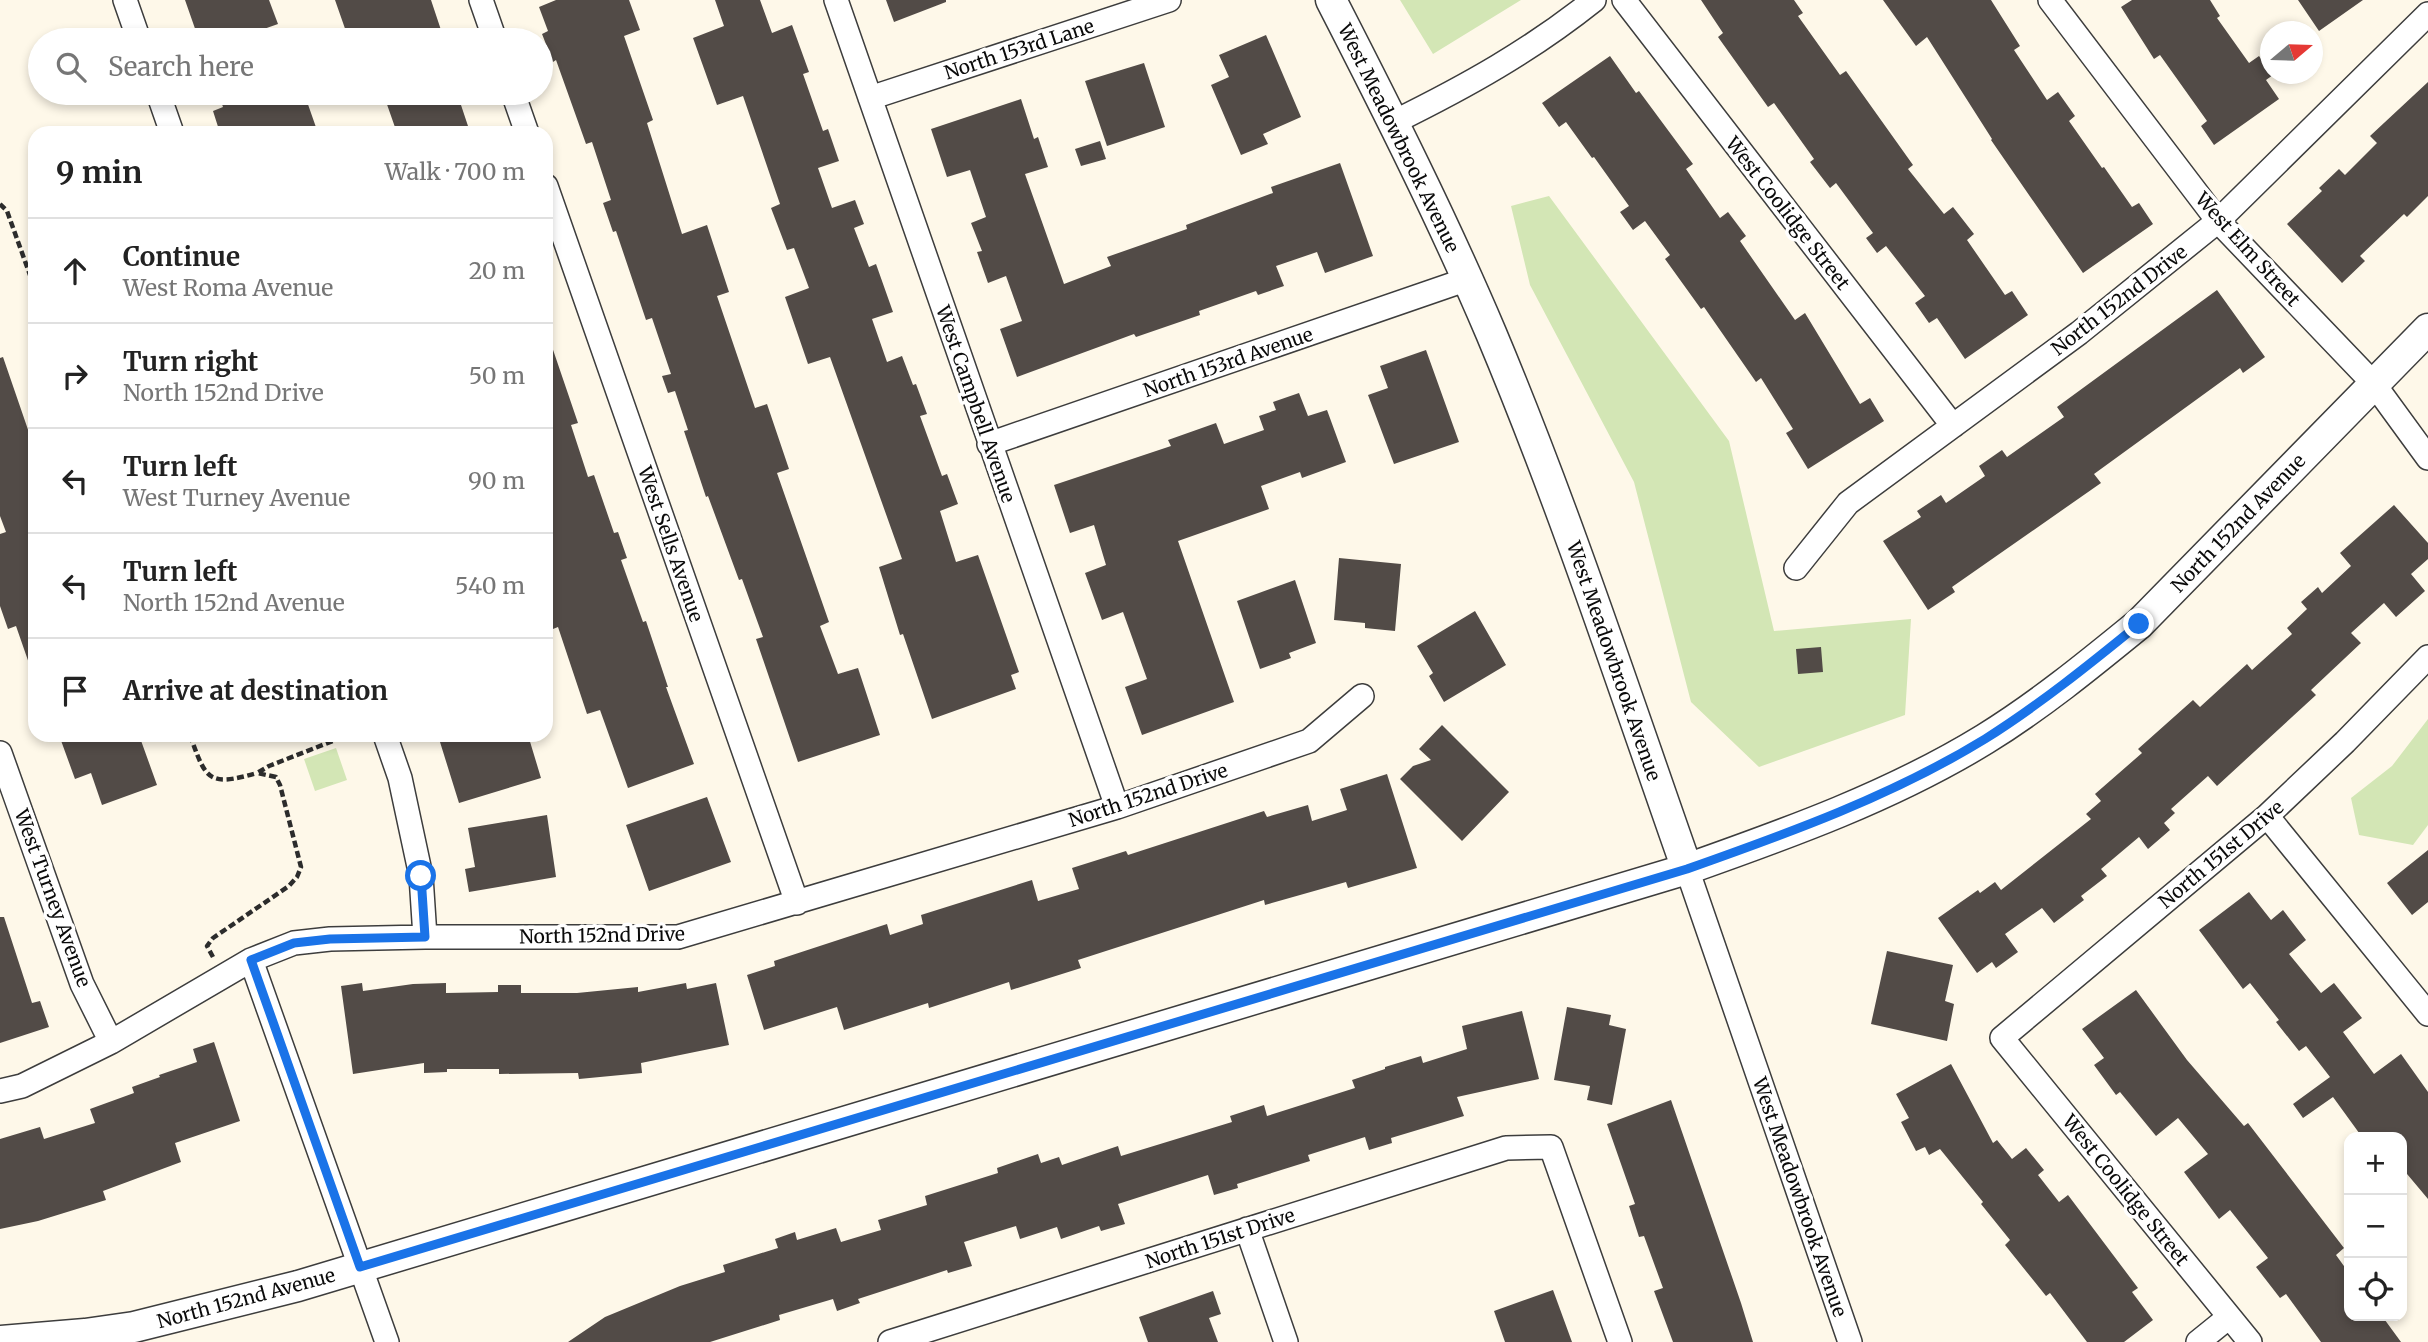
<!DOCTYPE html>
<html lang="en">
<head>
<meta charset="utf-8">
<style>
	:root { --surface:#fff; --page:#f2f2f2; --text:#222; --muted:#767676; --line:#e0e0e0 }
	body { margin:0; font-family:Merriweather,serif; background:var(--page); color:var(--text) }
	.controls { position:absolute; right:21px; bottom:21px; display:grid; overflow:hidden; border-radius:14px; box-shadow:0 4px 10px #0003 }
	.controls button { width:63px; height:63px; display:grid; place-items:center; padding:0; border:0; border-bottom:2px solid var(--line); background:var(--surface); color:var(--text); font:35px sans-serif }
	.compass { position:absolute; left:2260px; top:21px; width:63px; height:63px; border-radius:50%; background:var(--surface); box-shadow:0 4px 10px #0003; rotate:71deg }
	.stop { position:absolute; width:21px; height:21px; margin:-16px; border:5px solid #1a73e8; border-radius:50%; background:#fff }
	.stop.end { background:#1a73e8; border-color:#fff; box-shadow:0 2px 7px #0008 }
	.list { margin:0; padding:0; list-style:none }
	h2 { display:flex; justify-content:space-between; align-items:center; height:91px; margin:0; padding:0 28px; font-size:30px }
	h2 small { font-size:23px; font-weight:400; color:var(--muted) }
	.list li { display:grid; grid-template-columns:46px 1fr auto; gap:21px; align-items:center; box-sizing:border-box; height:105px; padding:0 28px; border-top:2px solid var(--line) }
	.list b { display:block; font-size:26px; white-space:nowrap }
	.list p { margin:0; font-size:23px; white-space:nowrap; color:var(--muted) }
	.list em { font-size:23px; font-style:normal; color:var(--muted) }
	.icon { flex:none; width:38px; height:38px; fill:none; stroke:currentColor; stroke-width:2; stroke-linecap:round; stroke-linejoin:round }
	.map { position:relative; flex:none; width:2428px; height:1342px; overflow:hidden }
	.search { position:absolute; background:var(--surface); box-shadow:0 4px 10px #0003; left:28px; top:28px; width:525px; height:77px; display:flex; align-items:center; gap:18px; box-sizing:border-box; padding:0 24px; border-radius:38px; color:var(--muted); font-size:26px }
	.panel { position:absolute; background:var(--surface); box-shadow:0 4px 10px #0003; left:28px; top:126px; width:525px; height:616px; border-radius:21px }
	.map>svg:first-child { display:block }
	.green { fill:#d3e6b5 }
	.building { fill:#524b47 }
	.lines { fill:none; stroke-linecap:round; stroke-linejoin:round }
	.minor-casing { stroke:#3d3d3d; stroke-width:26 }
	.tertiary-casing { stroke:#3d3d3d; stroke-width:33 }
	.path { stroke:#2c2c2c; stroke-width:4.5; stroke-dasharray:7 3.5; stroke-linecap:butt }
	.minor { stroke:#fff; stroke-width:23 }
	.tertiary { stroke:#fff; stroke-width:30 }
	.route { stroke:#1a73e8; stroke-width:9 }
	.labels { text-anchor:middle; stroke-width:7; stroke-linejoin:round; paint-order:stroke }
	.street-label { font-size:19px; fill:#0a0a0a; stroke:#fff }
</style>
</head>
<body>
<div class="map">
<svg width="2428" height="1342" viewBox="0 0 2428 1342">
	<rect width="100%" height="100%" fill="#fef8e9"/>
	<path class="green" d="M1400 0H1521L1433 54Z
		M1549 196 1729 441 1774 631 1911 619 1905 715 1759 767 1691 702 1634 482 1530 285 1511 206Z
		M2428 719V825L2413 845 2359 835 2351 798 2392 766Z
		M336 748 347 780 315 791 304 759Z"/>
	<path class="building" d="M185 0H269L278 24 233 40H199Z
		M335 0H431L443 36 430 40H349Z
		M556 0H629L640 30 624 36 653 120 647 123 682 234 707 225 729 292 717 296 755 408 767 404 789 469 777 473 829 622 820 626 838 674 858 668 880 735 798 762 756 639 763 637 742 579 739 580 708 496 706 497 684 431 688 430 675 391 668 393 662 376 671 374 652 318 646 320 616 231 613 232 603 203 611 200 592 142 586 144 556 60 553 62 542 34 548 31 539 7Z
		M715 0H760L772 33 792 25 809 72 803 74 823 131 828 129 839 161 818 168 832 208 855 200 864 224 854 228 869 267 876 264 893 312 872 319 887 362 902 356 913 385 916 384 927 414 920 416 942 476 947 474 958 504 940 511 956 562 978 555 1019 672 1011 675 1016 689 932 719 903 634 900 635 879 567 902 559 830 357 808 364 785 297 809 288 794 248 787 250 771 208 780 204 743 96 717 105 693 38 724 26Z
		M886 0H946V2L894 22Z
		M1701 0H1794L1803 13 1798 16 1840 75 1846 71 1913 165 1908 169 1944 214 1953 207 1974 234 1967 240 2005 295 2012 291 2028 315 1965 359 1937 318 1929 323 1915 303 1925 296 1886 246 1877 253 1866 238 1873 233 1836 183 1830 188 1810 162 1814 159 1774 103 1768 107 1718 37 1723 33Z
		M1883 0H1991L2020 46 2014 50 2047 100 2058 92 2075 116 2069 121 2102 168 2104 167 2132 207 2139 203 2153 224 2083 273 1991 140 1992 139 1927 37 1916 46Z
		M2132 0H2210L2220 16 2217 18 2249 63 2259 56 2273 75 2266 80 2279 99 2214 145 2201 126 2207 121 2160 55 2154 59 2121 7Z
		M2298 0H2363L2319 31Z
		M1266 35 1301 117 1263 134 1268 144 1241 155 1211 85 1229 77 1219 55Z
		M1610 56 1636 93 1639 91 1693 164 1686 169 1720 218 1728 212 1746 236 1740 241 1795 320 1805 313 1860 404 1870 398 1884 421 1808 469 1786 433 1793 429 1761 378 1756 382 1704 307 1701 309 1665 259 1670 255 1645 221 1633 230 1620 212 1629 206 1594 157 1592 158 1566 122 1559 127 1542 103Z
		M1144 63 1165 127 1107 146 1085 81Z
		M2428 82V196L2407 217 2404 214 2360 256 2365 261 2342 283 2287 224 2322 191 2319 188 2339 169 2345 175 2377 143 2370 136Z
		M218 93H304L318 133H220L213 111 223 107Z
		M383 93H457L469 129H467L469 133H397Z
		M1021 99 1034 139 1038 137 1048 167 1025 174 1064 284 1111 266 1107 257 1187 229 1186 225 1273 193 1271 187 1340 163 1373 256 1325 273 1317 252 1276 266 1284 286 1258 295 1256 291 1199 311 1200 315 1136 337 1134 334 1017 377 1000 329 1022 321 1006 276 988 283 977 252 982 251 971 223 986 217 970 170 947 177 931 129Z
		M1100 141 1106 159 1081 166 1075 149Z
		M2217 290 2265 357 2243 373 2240 368 2094 474 2101 483 1952 587 1955 592 1928 610 1883 541 1921 517 1917 511 1941 495 1946 503 1985 476 1979 466 2002 450 2007 457 2064 417 2057 407Z
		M546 338H549L578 423 571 425 588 477 594 475 614 533 618 532 627 558 621 560 643 622 646 621 668 687H666L694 764 628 788 600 710 587 714 558 627 553 629 546 610Z
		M1426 350 1459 442 1394 464 1368 395 1388 388 1380 366Z
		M3 357 35 450V672H32L16 626 8 629 0 606V534L6 532 0 516V358Z
		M1299 393 1308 416 1327 410 1346 462 1302 478 1300 472 1261 486 1269 509 1178 541 1234 702 1142 735 1125 687 1147 679 1123 612 1102 620 1085 573 1106 565 1094 525 1070 533 1054 485 1171 446 1168 440 1216 423 1224 444 1264 430 1259 416 1276 410 1273 402Z
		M2394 505 2428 543V559L2411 574 2425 591 2396 617 2384 603 2351 633 2361 643 2311 690 2316 695 2217 786 2208 776 2171 809 2175 813 2164 823 2170 830 2148 849 2139 837 2101 869 2107 876 2081 896 2084 900 2054 923 2042 908 2005 934 2018 952 1996 968 1992 962 1977 973 1938 918 1978 890 1980 893 1995 882 2001 890 2091 819 2086 814 2101 801 2095 794 2142 753 2138 749 2193 700 2200 707 2247 664 2252 670 2292 634 2287 628 2307 609 2301 602 2318 587 2322 593 2351 566 2340 553Z
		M1339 558 1401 564 1395 631 1365 628V623L1334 620Z
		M1295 580 1316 643 1289 653 1291 658 1260 669 1237 601Z
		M1475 611 1506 665 1444 702 1429 676 1433 673 1417 646Z
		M1821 647 1823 672 1798 674 1796 649Z
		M1442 725 1509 792 1462 841 1400 779 1413 766 1431 760 1419 749Z
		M59 735H139L157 785 102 805 91 773 75 779Z
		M464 735H528L541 778 459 803 440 742Z
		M1387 774 1417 868 1348 888 1346 882 1265 905 1264 900 1078 960 1081 968 1011 990 1009 982 929 1008 928 1003 844 1030 837 1007 764 1030 747 975 775 966 774 961 887 924 890 935 923 924 921 915 1032 880 1038 901 1079 889 1072 868 1126 851 1128 855 1264 811 1267 817 1308 805 1312 821 1347 810 1340 789Z
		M707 797 731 862 649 891 626 825Z
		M547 815 556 877 469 892 465 869 475 867 468 828Z
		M2428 850V902L2412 915 2387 883Z
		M2249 892 2271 920 2283 910 2306 940 2289 954 2321 993 2334 983 2362 1018 2343 1032 2374 1074 2401 1054 2428 1092V1199L2402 1168V1137H2362L2333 1097 2303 1118 2293 1104 2330 1077 2306 1046 2299 1051 2276 1022 2279 1020 2250 983 2243 989 2199 930Z
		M0 917H4L32 1003 40 1001 49 1027 0 1043Z
		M1887 951 1953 965 1945 1001 1954 1004 1947 1041 1871 1024Z
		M362 983 363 991 413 984 446 983V993L498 992V985H521V993H577L638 987V992L686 983 687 989 716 983 729 1045 641 1063 642 1073 579 1079 578 1073 499 1074V1069H447V1072L424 1073V1063L353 1074 341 986Z
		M2136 990 2187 1060 2244 1126 2248 1123 2344 1248 2336 1255 2349 1273V1316H2382L2401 1342H2321L2286 1294 2280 1298 2256 1267 2268 1258 2230 1210 2219 1219 2184 1172 2208 1154 2178 1118 2156 1136 2120 1092 2116 1095 2094 1065 2104 1058 2082 1029Z
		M1567 1007 1611 1015 1609 1025 1626 1029 1612 1105 1587 1100 1590 1086 1554 1080Z
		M1522 1011 1539 1079 1457 1097 1464 1116 1391 1138 1392 1143 1369 1150 1365 1137 1308 1155 1310 1161 1237 1184 1238 1188 1214 1195 1208 1175 1118 1204 1125 1224 1101 1231 1099 1226 1061 1239 1057 1227 1020 1239 1016 1226 964 1242 972 1266 948 1273 947 1270 895 1287 858 1299 860 1303 837 1311 833 1299 779 1315 780 1320 710 1342H568L605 1317 680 1286 725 1272 723 1265 778 1248 775 1239 795 1232 797 1240 836 1228 841 1242 881 1230 878 1220 927 1205 925 1196 998 1173 997 1168 1038 1154 1041 1163 1059 1157 1062 1165 1118 1146 1121 1156 1232 1122 1230 1116 1264 1105 1267 1116 1355 1088 1352 1080 1385 1069V1067L1421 1056 1423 1063 1467 1049 1462 1026Z
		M214 1042 240 1121 175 1143 181 1162 103 1191 106 1200 38 1221 0 1229V1139L40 1127 44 1139 95 1123 90 1109 134 1093 132 1087 160 1077 159 1075 197 1062 193 1049Z
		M1951 1064 1993 1143 1997 1140 2012 1159 2026 1148 2044 1170 2038 1175 2059 1202 2068 1195 2138 1288 2132 1292 2153 1320 2124 1342H2087L2050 1293 2046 1296 2005 1245 2010 1240 1981 1204 1983 1202 1940 1149 1929 1155 1925 1147 1916 1151 1901 1122 1909 1118 1896 1094Z
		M1671 1100 1741 1303 1753 1342H1673L1654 1291 1663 1288 1644 1236 1639 1237 1629 1206 1635 1204 1607 1124Z
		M1553 1290 1572 1342H1505L1494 1311Z
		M1213 1291 1221 1314 1209 1318 1218 1342H1148L1139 1317Z"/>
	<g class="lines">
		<defs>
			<path id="minor" d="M125 0 139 40
				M481 0 495 40
				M836 0 1117 807
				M1624 0 1953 426
				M2050 0 2218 221 2374 384 2428 458
				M158 93 172 133
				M513 93 527 133
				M870 98 1169 0
				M1394 122C1467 86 1530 51 1594 0
				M546 186 797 903
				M989 444 1468 279
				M1796 568 1848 503 2079 333 2218 221 2428 14
				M385 735 400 778 421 876 425 937
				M0 753 82 984 111 1042
				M2267 816 2428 1014
				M1687 869 1850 1342
				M251 960 387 1342
				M0 1091 22 1086 111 1042 251 960 294 943 330 939 425 937H678L1117 807 1309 741 1362 696
				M1247 1229 1286 1342
				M890 1342 1506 1148 1551 1147 1620 1342
				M2198 1342 2229 1317
				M2250 1342 2002 1038 2267 816 2345 742 2428 657"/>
			<path id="tertiary" d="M1331 0C1387 109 1443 220 1491 333 1565 509 1624 690 1687 869
				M0 1341 85 1334 134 1327 298 1286 1687 869C1789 833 1892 796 1985 739 2040 705 2090 664 2139 624L2428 329"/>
		</defs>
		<use href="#minor" class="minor-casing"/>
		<use href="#tertiary" class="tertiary-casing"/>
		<path class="path" d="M0 204 7 211 35 289
			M190 735C206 780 208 787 257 773
			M213 957 207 946 213 938 289 886 297 877 301 867 280 785 276 777 257 773 269 766 348 735"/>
		<use href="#minor" class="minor"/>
		<use href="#tertiary" class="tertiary"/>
	</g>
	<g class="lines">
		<path class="route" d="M421 876 425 937 330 939 294 943 251 960 360 1267 1687 869C1789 833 1892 796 1985 739 2039 705 2090 664 2139 624"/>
	</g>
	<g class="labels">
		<g class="street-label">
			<text transform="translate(1019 49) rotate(-18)" y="7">North 153rd Lane</text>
			<text transform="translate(1399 138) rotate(64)" y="7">West Meadowbrook Avenue</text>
			<text transform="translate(1788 213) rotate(52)" y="7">West Coolidge Street</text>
			<text transform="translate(2248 249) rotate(48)" y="7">West Elm Street</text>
			<text transform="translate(2119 300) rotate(-38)" y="7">North 152nd Drive</text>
			<text transform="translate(1228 362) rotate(-19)" y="7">North 153rd Avenue</text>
			<text transform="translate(976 404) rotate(71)" y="7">West Campbell Avenue</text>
			<text transform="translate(2238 523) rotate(-46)" y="7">North 152nd Avenue</text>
			<text transform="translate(671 544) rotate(71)" y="7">West Sells Avenue</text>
			<text transform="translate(1614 661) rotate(71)" y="7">West Meadowbrook Avenue</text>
			<text transform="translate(1148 795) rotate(-18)" y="7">North 152nd Drive</text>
			<text transform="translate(2221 854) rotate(-40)" y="7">North 151st Drive</text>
			<text transform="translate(53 898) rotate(70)" y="7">West Turney Avenue</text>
			<text transform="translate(602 935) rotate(-1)" y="7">North 152nd Drive</text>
			<text transform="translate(2126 1190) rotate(51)" y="7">West Coolidge Street</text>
			<text transform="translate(1800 1197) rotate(71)" y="7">West Meadowbrook Avenue</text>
			<text transform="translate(1220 1238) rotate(-18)" y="7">North 151st Drive</text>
			<text transform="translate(246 1298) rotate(-15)" y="7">North 152nd Avenue</text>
		</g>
	</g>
</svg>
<div class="controls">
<button>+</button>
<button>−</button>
<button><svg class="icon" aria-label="locate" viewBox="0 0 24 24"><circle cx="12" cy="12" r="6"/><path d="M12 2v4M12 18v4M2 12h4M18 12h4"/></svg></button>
</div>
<svg class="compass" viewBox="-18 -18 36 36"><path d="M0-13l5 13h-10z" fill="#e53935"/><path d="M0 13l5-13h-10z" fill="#767676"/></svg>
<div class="stop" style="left:421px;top:876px"></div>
<div class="stop end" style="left:2139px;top:624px"></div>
<div class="search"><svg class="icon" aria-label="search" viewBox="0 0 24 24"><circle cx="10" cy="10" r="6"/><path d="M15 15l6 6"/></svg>Search here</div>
<section class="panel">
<h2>9 min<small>Walk · 700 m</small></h2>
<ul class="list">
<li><svg class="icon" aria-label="ahead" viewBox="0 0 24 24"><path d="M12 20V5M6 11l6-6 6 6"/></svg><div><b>Continue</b><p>West Roma Avenue</p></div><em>20 m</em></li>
<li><svg class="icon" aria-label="right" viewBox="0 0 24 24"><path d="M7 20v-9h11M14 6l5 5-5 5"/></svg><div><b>Turn right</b><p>North 152nd Drive</p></div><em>50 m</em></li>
<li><svg class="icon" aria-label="left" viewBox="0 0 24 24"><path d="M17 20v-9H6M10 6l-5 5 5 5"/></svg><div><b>Turn left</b><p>West Turney Avenue</p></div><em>90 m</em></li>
<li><svg class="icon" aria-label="left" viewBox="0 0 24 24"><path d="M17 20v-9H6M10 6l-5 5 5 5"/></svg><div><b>Turn left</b><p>North 152nd Avenue</p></div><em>540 m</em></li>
<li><svg class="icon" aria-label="arrive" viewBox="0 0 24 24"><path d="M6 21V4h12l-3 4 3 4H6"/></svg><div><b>Arrive at destination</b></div></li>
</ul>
</section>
</div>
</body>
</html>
